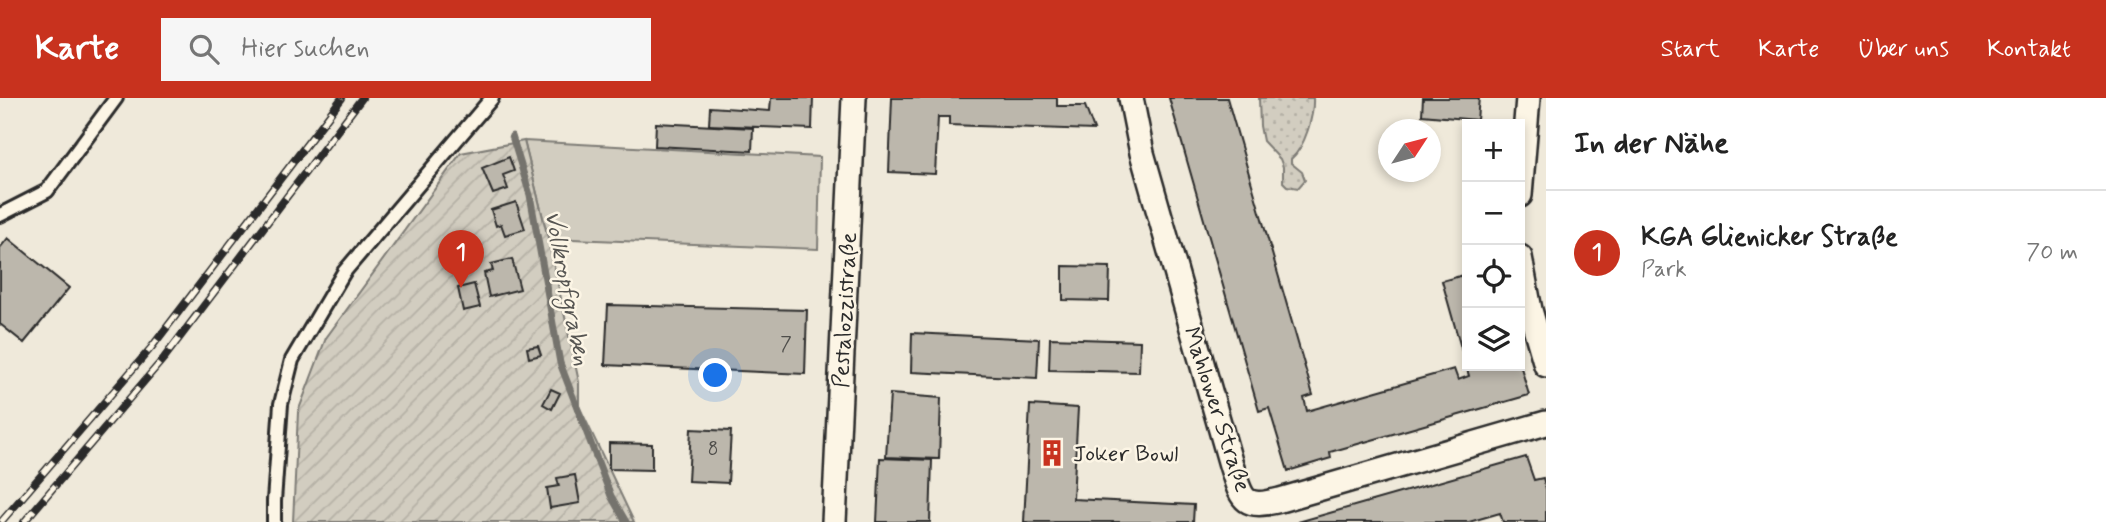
<!DOCTYPE html>
<html lang="de">
<head>
<meta charset="utf-8">
<style>
	:root { --surface:#fff; --page:#f6f6f6; --text:#222; --muted:#767676; --line:#e0e0e0; --accent:#c8321e }
	body { margin:0; font-family:Mynerve,sans-serif; background:var(--page); color:var(--text) }
	.controls { position:absolute; right:21px; top:21px; display:grid; overflow:hidden; border-radius:0px; box-shadow:0 4px 10px #0003 }
	.controls button { width:63px; height:63px; display:grid; place-items:center; padding:0; border:0; border-bottom:2px solid var(--line); background:var(--surface); color:var(--text); font:35px sans-serif }
	.compass { position:absolute; left:1378px; top:21px; width:63px; height:63px; border-radius:50%; background:var(--surface); box-shadow:0 4px 10px #0003; rotate:54deg }
	.you { position:absolute; left:716px; top:278px; width:24px; height:24px; margin:-18px; border:5px solid #fff; border-radius:50%; background:#1a73e8; box-shadow:0 0 0 10px #1a73e833 }
	.badge { display:grid; place-items:center; width:46px; height:46px; border-radius:50%; background:var(--accent); color:#fff; font-size:23px; font-weight:700 }
	.pin { position:absolute; translate:-50% -58px; filter:drop-shadow(0 2px 4px #0008) }
	.pin::after { content:''; position:absolute; top:37px; width:24px; height:21px; background:inherit; clip-path:polygon(0 0,100% 0,50% 100%) }
	.list { margin:0; padding:0; list-style:none }
	h2 { display:flex; justify-content:space-between; align-items:center; height:91px; margin:0; padding:0 28px; font-size:30px }
	h2 small { font-size:23px; font-weight:400; color:var(--muted) }
	.list li { display:grid; grid-template-columns:46px 1fr auto; gap:21px; align-items:center; box-sizing:border-box; height:126px; padding:0 28px; border-top:2px solid var(--line) }
	.list b { display:block; font-size:26px; white-space:nowrap }
	.list p { margin:0; font-size:23px; white-space:nowrap; color:var(--muted) }
	.list em { font-size:23px; font-style:normal; color:var(--muted) }
	.icon { flex:none; width:38px; height:38px; fill:none; stroke:currentColor; stroke-width:2; stroke-linecap:round; stroke-linejoin:round }
	.map { position:relative; flex:none; width:1546px; height:424px; overflow:hidden }
	header { display:flex; align-items:center; gap:42px; box-sizing:border-box; height:98px; padding:0 35px; background:var(--accent); color:#fff }
	header strong { font-size:33px }
	nav { display:flex; gap:38px; margin-inline-start:auto; font-size:24px }
	.search { width:490px; height:63px; background:var(--page); display:flex; align-items:center; gap:18px; box-sizing:border-box; padding:0 24px; border-radius:0px; color:var(--muted); font-size:26px }
	main { display:flex }
	aside { flex:1; background:var(--surface) }
	.map>svg:first-child { display:block }
	.grass { fill:#d2cdc0; stroke:#7e7c76; stroke-width:2 }
	.park { fill:url(#park-dots); stroke:#7e7c76; stroke-width:2 }
	.garden { fill:url(#garden-furrows); stroke:#7e7c76; stroke-width:2 }
	.lines { fill:none; stroke-linecap:round; stroke-linejoin:round }
	.stream { stroke:#75736d; stroke-width:7 }
	.building { fill:#bcb7ac; stroke:#2b2b2b; stroke-width:2 }
	.lane-casing { stroke:#2b2b2b; stroke-width:18 }
	.street-casing { stroke:#2b2b2b; stroke-width:28 }
	.lane { stroke:#fcf5e5; stroke-width:12 }
	.street { stroke:#fcf5e5; stroke-width:23 }
	.rail-casing { stroke:#2b2b2b; stroke-width:8 }
	.rail { stroke:#fcf5e5; stroke-width:5; stroke-dasharray:16; stroke-linecap:butt }
	.labels { text-anchor:middle; stroke-width:5; stroke-linejoin:round; paint-order:stroke }
	.number-label { font-size:19px; fill:#4f4e4b }
	.street-label { font-size:23px; fill:#2b2b2b; stroke:#fcf5e5 }
	.poi-label { font-size:23px; fill:#2b2b2b; stroke:#fcf5e5; text-anchor:start }
	.water-label { font-size:24px; font-style:italic; fill:#565552; stroke:#fcf5e5 }
</style>
</head>
<body>
<header>
<strong>Karte</strong>
<div class="search"><svg class="icon" aria-label="search" viewBox="0 0 24 24"><circle cx="10" cy="10" r="6"/><path d="M15 15l6 6"/></svg>Hier suchen</div>
<nav><a>Start</a><a>Karte</a><a>Über uns</a><a>Kontakt</a></nav>
</header>
<main>
<div class="map">
<svg width="1546" height="424" viewBox="0 0 1546 424">
	<defs>
		<pattern id="park-dots" width="8" height="8" patternUnits="userSpaceOnUse" patternTransform="scale(1.75)"><rect width="8" height="8" fill="#d2cdc0"/><path d="M2 2h.1M6 6h.1" fill="none" stroke="#b4b0a5" stroke-width="1.8" stroke-linecap="round"/></pattern>
		<pattern id="garden-furrows" width="10" height="10" patternUnits="userSpaceOnUse" patternTransform="scale(1.75)"><rect width="10" height="10" fill="#d2cdc0"/><path d="M-1 1l2-2M0 10L10 0M9 11l2-2" fill="none" stroke="#b4b0a5"/></pattern>
	</defs>
	<rect width="100%" height="100%" fill="#efe9da"/>
	<filter id="ink" filterUnits="userSpaceOnUse"><feTurbulence type="fractalNoise" baseFrequency=".0143" numOctaves="2"/><feDisplacementMap in="SourceGraphic" scale="14" xChannelSelector="R" yChannelSelector="G"/><feConvolveMatrix kernelMatrix="1 2 1 2 8 2 1 2 1" color-interpolation-filters="sRGB"/></filter>
	<g filter="url(#ink)">
		<path class="grass" d="M524 43 820 59 818 151 548 140Z"/>
		<path class="park" d="M1259 0H1313C1314 18 1305 49 1291 61V65L1302 74 1305 82 1298 90 1287 88 1283 84V69L1280 61 1263 43 1260 28Z"/>
		<path class="garden" d="M524 43 548 140 579 284V308L634 424H293L298 314 326 240 461 55Z"/>
		<g class="lines">
			<path class="stream" d="M512 38 530 97 560 265 611 398 626 424"/>
		</g>
		<path class="building" d="M771 0H813L812 31 709 27 710 9 770 13Z
			M892 0H1057V8H1085L1094 32 949 27V19H938L935 76 889 74Z
			M1169 0H1227L1313 297 1304 300 1307 313 1454 271 1458 282 1469 278 1442 183 1467 176V268H1520V266L1529 297 1330 354 1331 360 1288 373 1269 310 1259 313Z
			M1423 0H1479L1477 22 1422 17Z
			M656 25 753 30 752 53 655 48Z
			M509 59 514 73 503 77 508 91 493 96 482 70Z
			M516 104 525 131 505 137 501 126 496 128 491 112Z
			M8 140 69 190 24 245 0 226V150Z
			M512 161 520 191 489 199 484 175 493 173 491 166Z
			M1063 168 1110 169 1109 203 1063 202Z
			M474 186 480 209 463 213 458 190Z
			M608 207 807 212 805 276 605 267Z
			M912 235 1039 241 1037 280 911 274Z
			M1050 240 1140 243 1139 274 1049 272Z
			M538 248 541 257 529 260 527 250Z
			M551 291 560 295 552 311 543 306Z
			M890 296 941 300 939 361 886 359Z
			M1030 307 1078 310 1073 401 1194 407 1193 424H1024Z
			M691 331 731 333 728 385 688 383Z
			M609 345 652 346V372L609 371Z
			M1526 359 1534 382 1543 380 1546 391V424H1503L1500 415 1469 424H1298Z
			M880 360 932 362 930 424H877Z
			M575 377 580 405 550 410 547 390 559 388 557 380Z"/>
		<g class="lines">
			<defs>
				<path id="lane" d="M0 117 47 93 116 0
					M274 424V403L281 306 292 262 344 174 492 0"/>
				<path id="street" d="M1131 0 1142 55 1231 367C1242 400 1241 412 1280 402L1546 325
					M1520 97 1528 0
					M1520 159 1530 212 1546 267
					M834 424 854 0"/>
			</defs>
			<use href="#lane" class="lane-casing"/>
			<use href="#street" class="street-casing"/>
			<use href="#lane" class="lane"/>
			<use href="#street" class="street"/>
			<defs>
				<path id="rail" d="M1 424 151 250 342 0
					M24 424 164 260 362 0"/>
			</defs>
			<use href="#rail" class="rail-casing"/>
			<use href="#rail" class="rail"/>
		</g>
	</g>
	<defs>
		<symbol id="building-bare" viewBox="-9 -9 18 18"><path d="M-4-6H4V6H1V3H-1V6H-4ZM-2.5-4.3h1.7v1.8h-1.7ZM.8-4.3h1.7v1.8H.8ZM-2.5-1h1.7V.8h-1.7ZM.8-1h1.7V.8H.8Z" fill="#c8321e" stroke="#fcf5e5" stroke-width="2.5" paint-order="stroke"/></symbol>
	</defs>
	<g fill-rule="evenodd">
		<use href="#building-bare" x="1033" y="336" width="38" height="38"/>
	</g>
	<g class="labels">
		<g class="number-label">
			<text x="786" y="252">7</text>
			<text x="713" y="357">8</text>
		</g>
		<g class="street-label">
			<text transform="translate(844 212) rotate(-87)" y="8">Pestalozzistraße</text>
			<text transform="translate(1218 311) rotate(72)" y="8">Mahlower Straße</text>
		</g>
		<g class="poi-label">
			<text x="1073" y="363">Joker Bowl</text>
		</g>
		<g class="water-label">
			<text transform="translate(568 190) rotate(79)" y="8">Vollkropfgraben</text>
		</g>
	</g>
</svg>
<div class="controls">
<button>+</button>
<button>−</button>
<button><svg class="icon" aria-label="locate" viewBox="0 0 24 24"><circle cx="12" cy="12" r="6"/><path d="M12 2v4M12 18v4M2 12h4M18 12h4"/></svg></button>
<button><svg class="icon" aria-label="layers" viewBox="0 0 24 24"><path d="M12 4l9 5-9 5-9-5zM3 14l9 5 9-5"/></svg></button>
</div>
<svg class="compass" viewBox="-18 -18 36 36"><path d="M0-13l5 13h-10z" fill="#e53935"/><path d="M0 13l5-13h-10z" fill="#767676"/></svg>
<div class="you"></div>
<div class="pin badge" style="left:461px;top:190px">1</div>
</div>
<aside>
<h2>In der Nähe<small></small></h2>
<ul class="list">
<li><span class="badge">1</span><div><b>KGA Glienicker Straße</b><p>Park</p></div><em>70 m</em></li>
</ul>
</aside>
</main>
</body>
</html>
